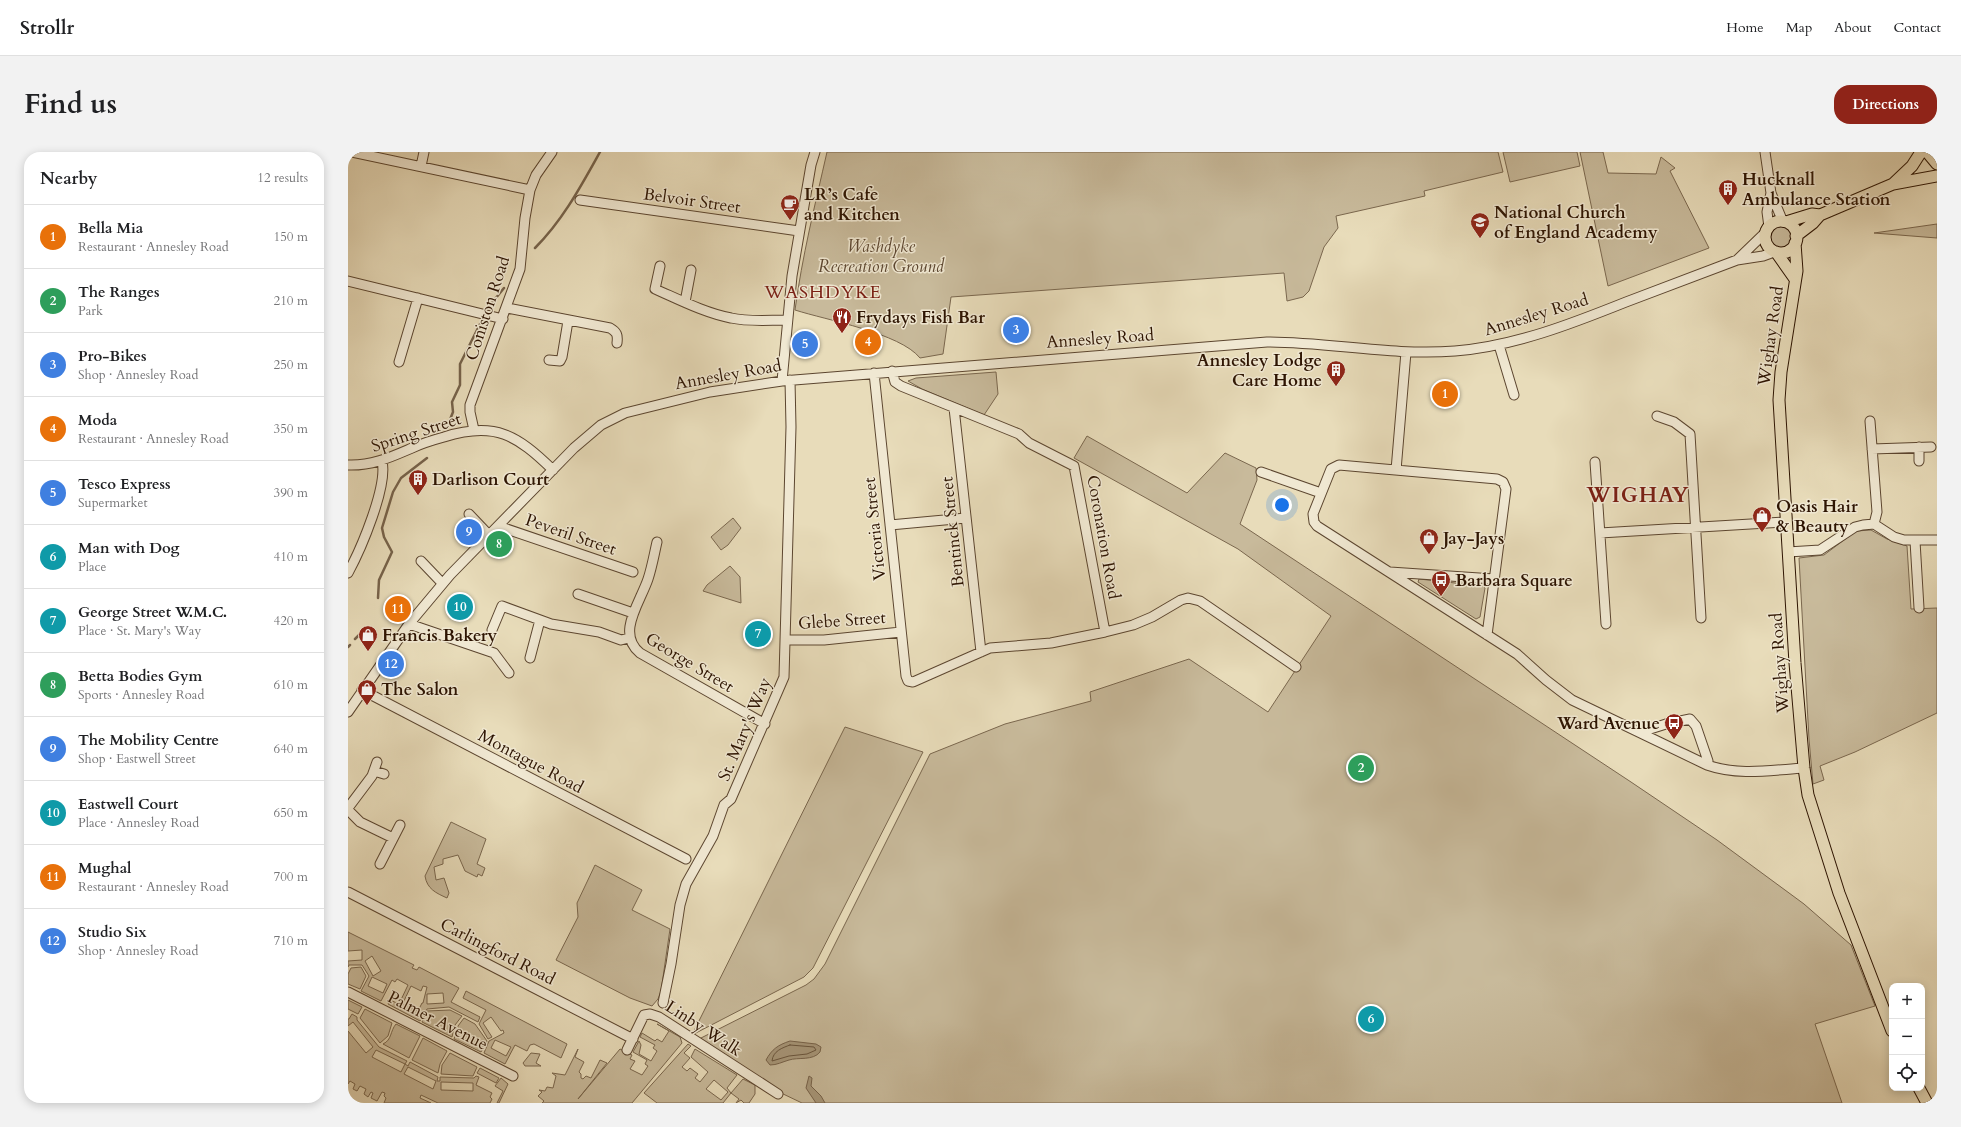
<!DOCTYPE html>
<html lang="en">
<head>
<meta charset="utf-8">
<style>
	:root { --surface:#fff; --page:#f2f2f2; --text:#202124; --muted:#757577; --line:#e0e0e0; --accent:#8f2418 }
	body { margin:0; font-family:Cardo,serif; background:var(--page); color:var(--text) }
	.controls { position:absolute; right:12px; bottom:12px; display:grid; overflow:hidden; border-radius:8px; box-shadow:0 2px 10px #0003 }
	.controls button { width:36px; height:36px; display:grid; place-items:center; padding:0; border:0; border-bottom:1px solid var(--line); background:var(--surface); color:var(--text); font:20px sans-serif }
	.you { position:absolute; left:934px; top:353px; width:14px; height:14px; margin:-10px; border:3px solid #fff; border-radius:50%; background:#1a73e8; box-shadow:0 0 0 6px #1a73e833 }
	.badge { display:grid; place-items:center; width:26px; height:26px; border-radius:50%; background:var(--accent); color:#fff; font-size:13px; font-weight:700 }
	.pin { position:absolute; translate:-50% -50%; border:2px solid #fff; box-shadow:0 1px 4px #0006 }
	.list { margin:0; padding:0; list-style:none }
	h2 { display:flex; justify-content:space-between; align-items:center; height:52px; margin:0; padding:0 16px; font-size:17px }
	h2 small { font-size:13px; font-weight:400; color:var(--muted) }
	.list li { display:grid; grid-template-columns:26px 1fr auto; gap:12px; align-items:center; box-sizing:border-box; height:64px; padding:0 16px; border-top:1px solid var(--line) }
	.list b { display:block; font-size:15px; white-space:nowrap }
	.list p { margin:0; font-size:13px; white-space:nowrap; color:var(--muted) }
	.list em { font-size:13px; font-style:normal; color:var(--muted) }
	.icon { flex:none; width:22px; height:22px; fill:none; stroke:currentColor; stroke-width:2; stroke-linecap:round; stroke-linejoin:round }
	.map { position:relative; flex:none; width:1589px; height:951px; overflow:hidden; border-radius:16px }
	header { display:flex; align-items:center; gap:24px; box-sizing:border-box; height:56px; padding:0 20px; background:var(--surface); border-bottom:1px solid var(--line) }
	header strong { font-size:19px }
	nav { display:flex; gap:22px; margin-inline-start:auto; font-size:14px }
	.intro { display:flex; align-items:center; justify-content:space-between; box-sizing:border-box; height:96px; padding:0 24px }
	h1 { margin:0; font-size:28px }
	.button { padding:10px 18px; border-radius:16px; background:var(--accent); color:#fff; font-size:14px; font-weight:700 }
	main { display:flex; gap:24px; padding:0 24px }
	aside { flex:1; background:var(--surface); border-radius:16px; box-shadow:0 2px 10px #0003 }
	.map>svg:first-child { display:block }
	.green { fill:#c8ba9b; stroke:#7a674e; fill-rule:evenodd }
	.water { fill:#a8987b; stroke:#77634b }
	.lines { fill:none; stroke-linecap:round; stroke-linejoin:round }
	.shore { stroke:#6a563e; stroke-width:1 }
	.stream { stroke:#77634b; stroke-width:2.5 }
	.minor-casing { stroke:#5c4630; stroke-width:11 }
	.major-casing { stroke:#2d1402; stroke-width:13 }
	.minor { stroke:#f0e8d2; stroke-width:9 }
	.major { stroke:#e8dcba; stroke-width:11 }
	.labels { text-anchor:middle; stroke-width:3; stroke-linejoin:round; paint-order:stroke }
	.poi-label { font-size:17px; font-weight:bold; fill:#2d1402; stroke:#f0e8d2; text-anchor:start }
	.street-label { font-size:17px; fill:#2d1402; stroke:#f0e8d2 }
	.park-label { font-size:17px; font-style:italic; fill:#5c4630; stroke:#f0e8d2 }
	.neighbourhood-label { font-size:18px; letter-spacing:1px; fill:#7a1f14; stroke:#f0e8d2 }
	.district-label { font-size:21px; font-weight:bold; letter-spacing:1px; fill:#7a1f14; stroke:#f0e8d2 }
</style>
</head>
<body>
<header>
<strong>Strollr</strong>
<nav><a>Home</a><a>Map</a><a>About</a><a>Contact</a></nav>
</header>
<div class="intro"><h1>Find us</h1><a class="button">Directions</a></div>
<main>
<aside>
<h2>Nearby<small>12 results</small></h2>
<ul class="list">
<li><span class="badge" style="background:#e8710a">1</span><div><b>Bella Mia</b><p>Restaurant · Annesley Road</p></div><em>150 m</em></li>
<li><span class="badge" style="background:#2e9e5b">2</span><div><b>The Ranges</b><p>Park</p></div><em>210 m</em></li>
<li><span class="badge" style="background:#3f7fe0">3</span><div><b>Pro-Bikes</b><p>Shop · Annesley Road</p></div><em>250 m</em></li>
<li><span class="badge" style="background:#e8710a">4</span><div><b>Moda</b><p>Restaurant · Annesley Road</p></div><em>350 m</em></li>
<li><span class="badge" style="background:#3f7fe0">5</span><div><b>Tesco Express</b><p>Supermarket</p></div><em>390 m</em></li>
<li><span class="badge" style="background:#0f9aa8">6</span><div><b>Man with Dog</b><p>Place</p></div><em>410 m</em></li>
<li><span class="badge" style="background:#0f9aa8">7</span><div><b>George Street W.M.C.</b><p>Place · St. Mary's Way</p></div><em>420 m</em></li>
<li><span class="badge" style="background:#2e9e5b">8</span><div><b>Betta Bodies Gym</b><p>Sports · Annesley Road</p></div><em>610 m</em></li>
<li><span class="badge" style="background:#3f7fe0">9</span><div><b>The Mobility Centre</b><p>Shop · Eastwell Street</p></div><em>640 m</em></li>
<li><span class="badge" style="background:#0f9aa8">10</span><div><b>Eastwell Court</b><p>Place · Annesley Road</p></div><em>650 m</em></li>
<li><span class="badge" style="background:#e8710a">11</span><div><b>Mughal</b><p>Restaurant · Annesley Road</p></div><em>700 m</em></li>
<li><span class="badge" style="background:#3f7fe0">12</span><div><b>Studio Six</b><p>Shop · Annesley Road</p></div><em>710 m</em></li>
</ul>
</aside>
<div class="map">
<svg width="1589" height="951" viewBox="0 0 1589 951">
	<rect width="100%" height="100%" fill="#e8dcba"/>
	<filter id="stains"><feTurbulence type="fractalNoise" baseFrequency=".005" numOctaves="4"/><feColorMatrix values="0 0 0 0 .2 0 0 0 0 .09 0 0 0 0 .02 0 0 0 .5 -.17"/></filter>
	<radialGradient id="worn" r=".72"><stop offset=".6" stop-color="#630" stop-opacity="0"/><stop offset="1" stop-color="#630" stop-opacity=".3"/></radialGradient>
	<path class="green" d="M479 0H1150L1155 20 1076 39 1077 44 988 64 990 76 976 95 961 139 955 145 939 149 936 121 603 145 595 202 572 206C552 181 478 168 447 158 454 105 467 53 479 0Z
		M1155 0H1229L1232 14 1162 30Z
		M1232 0H1255L1260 21 1308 22 1313 5 1327 16 1322 19 1361 96 1260 134Z
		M1589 72V86L1526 81Z
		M1422 85a11 11 0 1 1 22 0a11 11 0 1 1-22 0Z
		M648 220 650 242 636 263 574 237 560 229 568 226Z
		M739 284 839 341 877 301 908 316 909 328 892 372 1283 630 1369 688 1456 752 1503 793 1527 854 1467 872 1494 951H454L431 940 351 887 458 833 466 827 477 812 582 602 657 572 743 549 742 540 841 507 920 560 983 464 890 397 726 306Z
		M385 366 393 376 380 393 373 398 363 385Z
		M1523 378 1539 387 1559 394 1563 457 1589 456V561L1507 600 1472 614 1476 628 1465 632 1461 587 1451 406 1476 403 1508 379Z
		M382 414 392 425 393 451 355 439 359 433Z
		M1071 427 1135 434 1137 436 1132 465 1128 467 1070 430Z
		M497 575 575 600 465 816 456 825 344 883Z
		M103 670 138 687 129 712 137 716 134 724 130 722 129 725 117 719 110 703 95 707V712L86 715 88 728 96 726 101 741 99 746C88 741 79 737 77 724Z
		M247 713 294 738 284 758 322 777 313 839 310 847 304 854 282 846 208 808 230 765 229 751Z
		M0 780 66 813 64 816 69 818 71 815 111 836 103 850 132 865 130 870 101 855 79 857 72 869 40 852 42 848 51 852 60 833 49 827 47 830 44 828 33 849 13 839 21 824 14 813H1L0 815V809L14 808V798L0 799ZM24 804 33 819 25 824 17 809ZM24 825 39 832 35 841 20 834ZM63 834 73 839 75 834 79 835 75 851H74L70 859 53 851H55ZM95 841 96 851 79 852V842Z
		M13 815 18 824 12 837 0 832V822L3 816Z
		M118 839 219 892 213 906 186 892 182 893 179 899 167 893 157 912 136 901 141 889 156 881 155 878 153 879 143 865 135 871 144 885 140 887 131 872 138 858 115 846ZM147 888 163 895 158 904 143 896Z
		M0 848 14 855 10 862 0 857Z
		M17 857 44 871 40 884 32 891 12 866Z
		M102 858 114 864 107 873 104 885 74 870 79 859Z
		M4 862 9 865V868L31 895 59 909 57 912 60 914 62 910 90 925 89 929H92V925L126 926 128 924 131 925 128 933 144 941 142 945 144 947 142 951H90L73 943 72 946 83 951H36L38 946 36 944 37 941 34 940 29 949 23 946 25 941 23 940 20 945 16 942 18 937 12 934 9 939 5 937 7 932 2 929 0 932V879L18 901 25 895 5 870 0 874V867H1ZM28 898 57 912 53 920 24 905ZM60 915 88 929 85 937 56 922ZM93 930 125 931V939L93 938Z
		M116 866 127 872 139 889 133 900 106 887 110 874Z
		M48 872 72 884 61 906 35 892C44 888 42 879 48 872Z
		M309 872 332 885 334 891 284 951H194L196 949 190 944 194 940 191 938 197 939 199 935 205 936 208 924 204 921 217 923 230 897 227 905 236 910 231 920 233 922V926L235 927 238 924 243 926 252 908 259 911 230 947 272 897 284 903 282 907 287 909 282 917 294 923 300 914 297 912 299 908 285 900 291 889 293 893 291 902 303 909 309 899 305 896 307 893 292 885 294 881 307 889 309 887 314 890 321 879Z
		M75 886 99 899 92 912 90 921 64 908Z
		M340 892 343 894 336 901 342 906 334 915 339 919 342 916 350 922 347 926 352 930 360 920 343 905 347 897 389 923 379 936 383 941 395 927 407 933V942L401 951H396L393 948 388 951 391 947 383 941 375 951H309L296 941ZM366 928 380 940 373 948 358 937Z
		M102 901 129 915 125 924 93 922 94 913Z
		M183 901 192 902 188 911 193 914H177L175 911Z
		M132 916 151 926 148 931 129 921Z
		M153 926 160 932 151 951H149L155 939 147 934Z"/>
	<path class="water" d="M442 889 468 892 473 895 472 900C465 909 450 905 441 908 434 910 429 913 422 913L418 908C424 897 430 893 442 889Z
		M461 924 464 926 463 934 473 944 477 951H468L458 936Z"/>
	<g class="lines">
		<path class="shore" d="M442 893 466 895 468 898 459 902 441 904 424 909C425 899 434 896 442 893Z"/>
		<path class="stream" d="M187 96C215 68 233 34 252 0
			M143 152 156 136
			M101 270 105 260 104 250 112 233V212L132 172
			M30 446 31 428 44 400 36 385 34 376 45 340 53 326 79 306
			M7 487 13 481
			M0 495 2 493"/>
		<defs>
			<path id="minor" d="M4 0 182 38
				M1417 0 1423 41 1435 70
				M73 14 76 0
				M232 48 451 79
				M1421 75 1419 60 1423 41
				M1389 108 1418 80
				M312 114 307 137C332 148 357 161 383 166 401 170 420 168 439 168
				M0 129 155 167
				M337 150 343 118
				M159 156 262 176C269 180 270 183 269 191
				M1151 193 1166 243
				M201 208 212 209 214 205 220 169
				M51 210 70 146
				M544 219 547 230 553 234 671 282 681 291 726 314 757 480
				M526 221 558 524 560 529 565 530 642 496 703 491 757 480 785 473 804 465 833 448 840 446 852 449 948 515
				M434 229 444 124 463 13 467 0
				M606 256 633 500
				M1309 264 1326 270 1342 282 1353 466
				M1522 269 1529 360 1526 372
				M126 278 122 260V253L172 117 177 66 182 38 188 23 204 0
				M1571 295V309
				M1524 297 1583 295
				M1247 310 1258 472
				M0 313C24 314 43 305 64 296 75 291 85 288 96 285 147 269 169 283 205 318
				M1048 318 1058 200
				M913 320 973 341
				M121 362 141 383
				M542 373 618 366
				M150 374 285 420
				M1252 381 1438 370
				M1567 389 1571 456
				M309 390C306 403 304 415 300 427 292 451 268 481 292 501L417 572
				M1440 400 1472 398 1507 375 1515 373 1526 372 1546 385 1556 388H1589
				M73 409 94 431
				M1042 420 1146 427
				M0 421C13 397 40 334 34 309
				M230 442 285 461
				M61 472 146 501 161 521
				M144 478 154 454 203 472 251 480 273 488 281 486
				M1139 483 1158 337 1155 330 1149 327 991 313 983 317 965 362 966 370 969 374 1169 502 1198 528 1224 548 1359 613C1390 624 1424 618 1456 616
				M437 488H476L553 480
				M182 506 192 468
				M14 538 338 707
				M0 560 61 472 102 423 226 296 253 273 277 261 362 240 434 229 919 190C982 190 1044 204 1107 199 1167 194 1223 172 1278 150 1315 136 1352 122 1389 108L1415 104 1426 100
				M1297 583 1299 578 1318 572 1342 567 1348 574 1360 609 1359 613
				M26 619 36 622
				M0 656 24 624 29 610
				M0 658 12 670 45 686
				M32 712 52 673
				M0 740 285 887
				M0 840 165 924
				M315 851 323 812 332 753 338 732 365 684 376 653 383 647 436 525 443 275 442 228
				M279 898 296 863 302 862 311 865 430 942"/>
			<path id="major" d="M1579 0 1589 12
				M1545 32 1564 14 1573 0
				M1417 85a16 16 0 1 1 32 0a16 16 0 1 1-32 0Z
				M1438 70 1464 62 1472 63
				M1448 84 1465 71 1472 63 1545 32 1589 24
				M1447 91 1449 119 1433 220 1431 248 1447 511 1456 616 1460 643 1491 741 1544 879
				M1428 100 1447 127
				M1571 936 1579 951"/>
		</defs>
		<use href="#minor" class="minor-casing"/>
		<use href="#major" class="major-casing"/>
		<use href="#minor" class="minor"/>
		<use href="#major" class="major"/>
	</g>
	<defs>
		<symbol id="building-pin" viewBox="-11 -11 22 30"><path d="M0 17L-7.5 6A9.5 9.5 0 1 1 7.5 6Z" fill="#8f2418" stroke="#f0e8d2"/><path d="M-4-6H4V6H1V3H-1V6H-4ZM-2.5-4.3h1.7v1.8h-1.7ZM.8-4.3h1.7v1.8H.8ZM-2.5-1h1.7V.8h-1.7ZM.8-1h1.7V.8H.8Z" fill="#fff"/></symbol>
		<symbol id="cafe-pin" viewBox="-11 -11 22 30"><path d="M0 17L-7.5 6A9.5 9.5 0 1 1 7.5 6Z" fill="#8f2418" stroke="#f0e8d2"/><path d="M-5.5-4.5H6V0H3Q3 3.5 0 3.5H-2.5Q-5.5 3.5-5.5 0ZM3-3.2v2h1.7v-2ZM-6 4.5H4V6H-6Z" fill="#fff"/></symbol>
		<symbol id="school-pin" viewBox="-11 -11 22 30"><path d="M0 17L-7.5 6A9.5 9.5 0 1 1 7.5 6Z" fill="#8f2418" stroke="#f0e8d2"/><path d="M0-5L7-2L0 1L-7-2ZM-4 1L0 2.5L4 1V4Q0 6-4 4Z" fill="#fff"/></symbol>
		<symbol id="restaurant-pin" viewBox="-11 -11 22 30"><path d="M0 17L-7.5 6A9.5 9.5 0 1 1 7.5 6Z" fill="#8f2418" stroke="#f0e8d2"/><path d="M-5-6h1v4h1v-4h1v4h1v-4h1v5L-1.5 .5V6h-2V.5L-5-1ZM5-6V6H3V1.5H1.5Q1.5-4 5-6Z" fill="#fff"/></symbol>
		<symbol id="shop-pin" viewBox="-11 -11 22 30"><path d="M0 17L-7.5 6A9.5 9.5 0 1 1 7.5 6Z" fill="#8f2418" stroke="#f0e8d2"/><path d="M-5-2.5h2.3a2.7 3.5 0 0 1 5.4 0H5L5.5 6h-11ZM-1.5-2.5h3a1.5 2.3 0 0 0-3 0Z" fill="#fff"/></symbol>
		<symbol id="bus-pin" viewBox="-11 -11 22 30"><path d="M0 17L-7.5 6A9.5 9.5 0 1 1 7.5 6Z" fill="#8f2418" stroke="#f0e8d2"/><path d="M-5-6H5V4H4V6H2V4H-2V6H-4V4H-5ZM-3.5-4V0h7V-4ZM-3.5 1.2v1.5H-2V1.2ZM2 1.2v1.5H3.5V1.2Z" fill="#fff"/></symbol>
	</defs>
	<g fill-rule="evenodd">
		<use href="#building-pin" x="1369" y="26" width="22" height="30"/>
		<use href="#cafe-pin" x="431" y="41" width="22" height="30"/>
		<use href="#school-pin" x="1121" y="59" width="22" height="30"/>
		<use href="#restaurant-pin" x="483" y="154" width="22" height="30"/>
		<use href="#building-pin" x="977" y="207" width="22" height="30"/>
		<use href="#building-pin" x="59" y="316" width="22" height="30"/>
		<use href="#shop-pin" x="1403" y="353" width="22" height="30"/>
		<use href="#shop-pin" x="1070" y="375" width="22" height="30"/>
		<use href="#bus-pin" x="1082" y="417" width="22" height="30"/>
		<use href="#shop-pin" x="9" y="472" width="22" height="30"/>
		<use href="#shop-pin" x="8" y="526" width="22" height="30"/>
		<use href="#bus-pin" x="1315" y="560" width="22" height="30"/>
	</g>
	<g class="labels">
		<g class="poi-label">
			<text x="1394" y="33">Hucknall<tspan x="1394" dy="20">Ambulance Station</tspan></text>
			<text x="456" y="48">LR’s Cafe<tspan x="456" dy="20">and Kitchen</tspan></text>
			<text x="1146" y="66">National Church<tspan x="1146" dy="20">of England Academy</tspan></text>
			<text x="508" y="171">Frydays Fish Bar</text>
			<text x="974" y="214" text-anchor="end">Annesley Lodge<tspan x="974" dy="20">Care Home</tspan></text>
			<text x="84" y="333">Darlison Court</text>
			<text x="1428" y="360">Oasis Hair<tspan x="1428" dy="20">&amp; Beauty</tspan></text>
			<text x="1095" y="392">Jay-Jays</text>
			<text x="1107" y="434">Barbara Square</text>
			<text x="34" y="489">Francis Bakery</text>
			<text x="33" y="543">The Salon</text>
			<text x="1312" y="577" text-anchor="end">Ward Avenue</text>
		</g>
		<g class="street-label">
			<text transform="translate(344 48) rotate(8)" y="6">Belvoir Street</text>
			<text transform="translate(139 156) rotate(-72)" y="6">Coniston Road</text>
			<text transform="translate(1188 162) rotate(-17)" y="6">Annesley Road</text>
			<text transform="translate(1422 184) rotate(-82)" y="6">Wighay Road</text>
			<text transform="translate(752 186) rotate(-4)" y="6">Annesley Road</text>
			<text transform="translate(380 222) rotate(-10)" y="6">Annesley Road</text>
			<text transform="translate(68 280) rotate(-18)" y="6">Spring Street</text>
			<text transform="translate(526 377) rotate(-96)" y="6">Victoria Street</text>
			<text transform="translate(604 380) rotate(-96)" y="6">Bentinck Street</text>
			<text transform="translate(223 382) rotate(19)" y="6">Peveril Street</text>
			<text transform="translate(756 385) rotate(80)" y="6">Coronation Road</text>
			<text transform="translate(494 468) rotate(-4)" y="6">Glebe Street</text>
			<text transform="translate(342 510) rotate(31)" y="6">George Street</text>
			<text transform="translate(1431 511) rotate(-94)" y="6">Wighay Road</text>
			<text transform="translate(396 577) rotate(-67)" y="6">St. Mary's Way</text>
			<text transform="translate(183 609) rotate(28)" y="6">Montague Road</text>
			<text transform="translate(150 799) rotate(27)" y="6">Carlingford Road</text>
			<text transform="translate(90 868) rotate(27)" y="6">Palmer Avenue</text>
			<text transform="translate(356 876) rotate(33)" y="6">Linby Walk</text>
		</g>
		<g class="park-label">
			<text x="533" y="100">Washdyke<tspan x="533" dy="20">Recreation Ground</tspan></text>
		</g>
		<g class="neighbourhood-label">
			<text x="475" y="146">WASHDYKE</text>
		</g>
		<g class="district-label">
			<text x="1290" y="350">WIGHAY</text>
		</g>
	</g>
	<rect width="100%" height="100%" filter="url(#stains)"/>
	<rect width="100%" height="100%" fill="url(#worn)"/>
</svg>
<div class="controls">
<button>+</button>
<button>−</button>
<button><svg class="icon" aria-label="locate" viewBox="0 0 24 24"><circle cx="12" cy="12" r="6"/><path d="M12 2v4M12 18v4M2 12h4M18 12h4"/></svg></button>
</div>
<div class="you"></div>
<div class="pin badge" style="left:1097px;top:242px;background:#e8710a">1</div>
<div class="pin badge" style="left:1013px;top:616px;background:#2e9e5b">2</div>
<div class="pin badge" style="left:668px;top:178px;background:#3f7fe0">3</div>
<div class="pin badge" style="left:520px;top:190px;background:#e8710a">4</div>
<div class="pin badge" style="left:457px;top:192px;background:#3f7fe0">5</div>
<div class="pin badge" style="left:1023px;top:867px;background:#0f9aa8">6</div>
<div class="pin badge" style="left:410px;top:482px;background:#0f9aa8">7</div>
<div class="pin badge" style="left:151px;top:392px;background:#2e9e5b">8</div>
<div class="pin badge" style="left:121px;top:380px;background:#3f7fe0">9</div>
<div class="pin badge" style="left:112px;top:455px;background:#0f9aa8">10</div>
<div class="pin badge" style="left:50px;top:457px;background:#e8710a">11</div>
<div class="pin badge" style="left:43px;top:512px;background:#3f7fe0">12</div>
</div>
</main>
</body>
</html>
